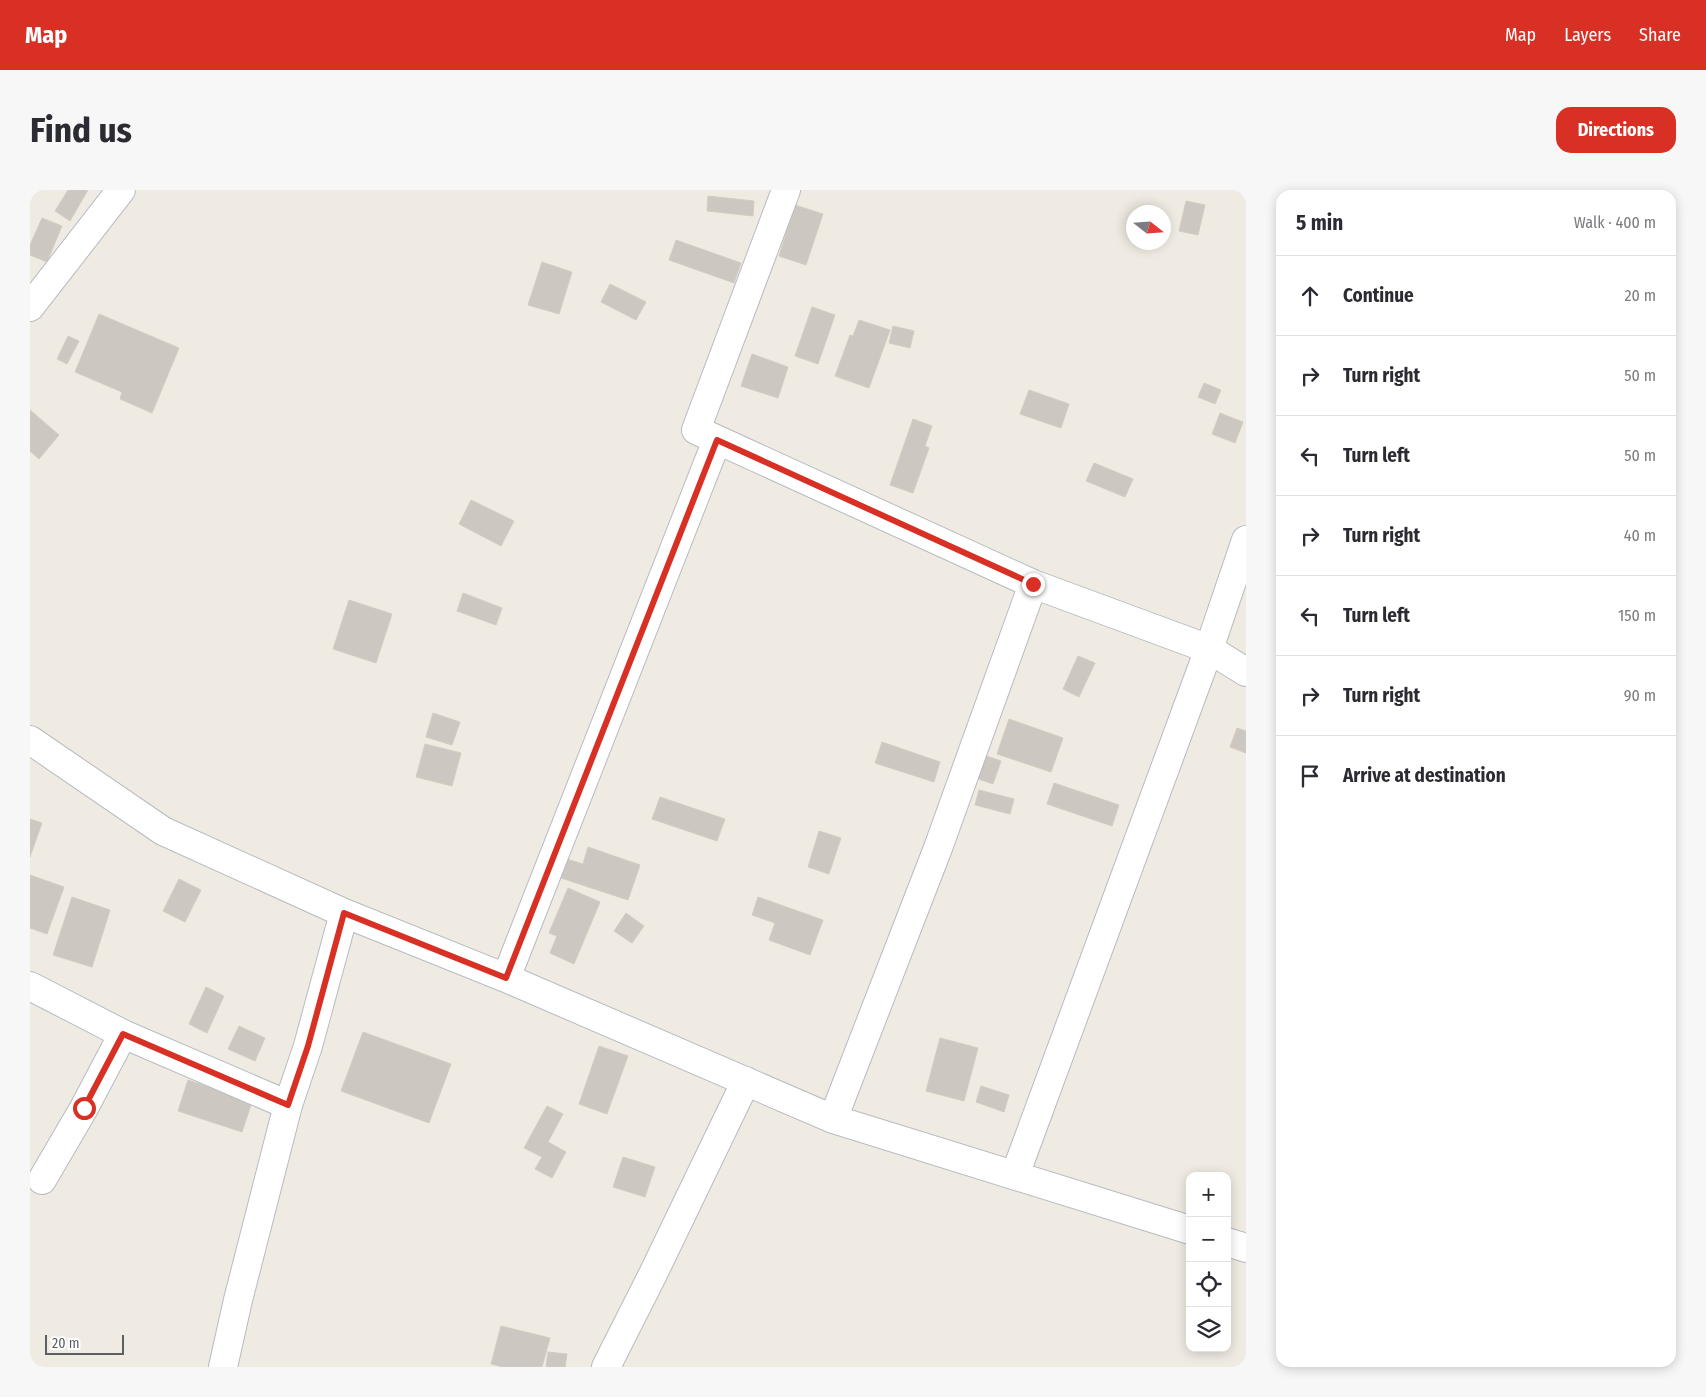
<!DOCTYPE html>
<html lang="en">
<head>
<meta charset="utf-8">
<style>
	:root { --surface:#fff; --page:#f7f7f7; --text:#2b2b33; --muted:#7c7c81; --line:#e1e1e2; --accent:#d93025 }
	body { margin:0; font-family:"Fira Sans Condensed",sans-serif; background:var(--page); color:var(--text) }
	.controls { position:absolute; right:15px; bottom:15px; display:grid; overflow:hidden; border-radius:10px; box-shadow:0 2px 12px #0003 }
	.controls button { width:45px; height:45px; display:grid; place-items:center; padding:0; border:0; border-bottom:1px solid var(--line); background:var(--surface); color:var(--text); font:25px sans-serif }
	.compass { position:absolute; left:1096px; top:15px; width:45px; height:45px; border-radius:50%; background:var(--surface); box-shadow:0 2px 12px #0003; rotate:107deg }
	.scale { position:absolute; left:15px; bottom:12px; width:79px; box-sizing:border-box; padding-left:5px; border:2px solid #5a5f64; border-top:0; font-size:14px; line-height:18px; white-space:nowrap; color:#5a5f64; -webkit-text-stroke:4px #fff; paint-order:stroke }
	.stop { position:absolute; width:15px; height:15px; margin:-11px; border:4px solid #d93025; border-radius:50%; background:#fff }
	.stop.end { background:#d93025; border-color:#fff; box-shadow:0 1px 5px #0008 }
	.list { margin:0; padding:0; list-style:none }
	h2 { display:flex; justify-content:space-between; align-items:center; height:65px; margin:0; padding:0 20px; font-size:21px }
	h2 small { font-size:16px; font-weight:400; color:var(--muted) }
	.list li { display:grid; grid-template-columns:32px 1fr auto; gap:15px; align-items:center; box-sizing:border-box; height:80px; padding:0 20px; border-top:1px solid var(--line) }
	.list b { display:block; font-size:19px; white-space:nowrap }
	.list em { font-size:16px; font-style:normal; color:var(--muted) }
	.icon { flex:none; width:28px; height:28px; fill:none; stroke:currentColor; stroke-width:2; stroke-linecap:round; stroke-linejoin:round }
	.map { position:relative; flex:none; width:1216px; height:1177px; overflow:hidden; border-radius:15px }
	header { display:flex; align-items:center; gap:30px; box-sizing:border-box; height:70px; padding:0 25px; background:var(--accent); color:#fff }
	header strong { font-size:24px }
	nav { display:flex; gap:28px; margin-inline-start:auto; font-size:18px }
	.intro { display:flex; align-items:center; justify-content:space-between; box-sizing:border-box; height:120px; padding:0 30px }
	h1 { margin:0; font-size:35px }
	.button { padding:12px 22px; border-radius:15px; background:var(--accent); color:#fff; font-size:18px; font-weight:700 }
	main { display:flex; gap:30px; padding:0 30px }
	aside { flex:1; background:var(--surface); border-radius:15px; box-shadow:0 2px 12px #0003 }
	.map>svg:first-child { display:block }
	.building { fill:#ccc7c1; stroke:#d4ccbf }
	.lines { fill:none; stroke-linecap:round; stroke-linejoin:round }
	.minor-casing { stroke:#b7bbc0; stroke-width:30 }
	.minor { stroke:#fff; stroke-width:28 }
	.route { stroke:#d93025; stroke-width:6 }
</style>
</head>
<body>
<header>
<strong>Map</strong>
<nav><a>Map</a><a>Layers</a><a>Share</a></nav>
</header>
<div class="intro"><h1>Find us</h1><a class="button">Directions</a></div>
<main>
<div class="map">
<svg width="1216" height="1177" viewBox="0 0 1216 1177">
	<rect width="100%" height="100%" fill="#efebe2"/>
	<path class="building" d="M38 0H58L40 31 25 21Z
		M678 6 724 11 723 26 677 21Z
		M1156 11 1175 15 1168 45 1149 41Z
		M765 15 793 24 776 75 749 66Z
		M12 28 32 36 17 72 0 65V55Z
		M646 50 711 73 704 93 639 70Z
		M512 72 542 82 529 124 498 115Z
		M580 94 616 112 606 130 571 112Z
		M782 117 805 125 788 174 765 166Z
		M69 124 149 158 122 223 90 209 92 202 45 182Z
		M829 130 860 140 839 198 805 186 820 145 823 146Z
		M863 136 884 141 880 158 859 153Z
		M38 146 49 151 37 174 27 169Z
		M722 164 758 177 748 208 711 196Z
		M1174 193 1191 200 1185 214 1168 207Z
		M999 200 1039 214 1031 238 990 224Z
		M0 220 29 245 9 269 0 261Z
		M1190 223 1213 232 1205 253 1182 244Z
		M883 229 902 236 895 256 899 258 883 303 860 295Z
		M1064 273 1103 289 1095 307 1056 291Z
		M441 310 484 331 471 356 429 334Z
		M433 403 472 418 466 435 427 421Z
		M319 410 362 424 346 473 303 459Z
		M1048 466 1065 473 1049 507 1033 499Z
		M403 523 430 532 422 555 396 547Z
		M979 529 1033 548 1021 582 967 564Z
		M1207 538 1216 541V563L1200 557Z
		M852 552 910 572 904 592 845 573Z
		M395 554 431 563 422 596 386 587Z
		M951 564 971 571 963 594 943 587Z
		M1024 593 1089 615 1082 636 1017 614Z
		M949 600 984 609 980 624 945 615Z
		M630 607 695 629 687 651 622 629Z
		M0 629 12 633 0 667Z
		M789 641 811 648 799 684 778 677Z
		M558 657 610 675 598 710 531 688 537 669 553 674Z
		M0 685 34 697 17 744 0 738Z
		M149 689 171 700 155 732 133 721Z
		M538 698 570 712 544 774 520 763 527 746 519 743Z
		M42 707 80 720 62 777 23 765Z
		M728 707 793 730 780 765 739 750 745 733 722 725Z
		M596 723 614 736 602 753 584 741Z
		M176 797 194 806 177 843 159 834Z
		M209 836 235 848 225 871 198 859Z
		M333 842 421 874 399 933 311 901Z
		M910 848 948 858 934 911 896 901Z
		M569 856 598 866 577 924 549 914Z
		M158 890 222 912 212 942 148 921Z
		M951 896 979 905 974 922 946 912Z
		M517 916 533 924 518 952 536 962 522 988 505 979 512 967 494 958Z
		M593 967 625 977 615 1007 583 997Z
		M471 1136 520 1148 512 1177H473L461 1174Z
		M518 1162 537 1164 535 1177H516Z"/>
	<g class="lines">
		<defs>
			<path id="minor" d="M756 0 666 240 1003 394 1179 459 1216 482
				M0 117 91 0
				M0 550 133 641 314 723 476 788 803 929 1160 1040
				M476 788 687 250
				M0 796 93 844 258 915
				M803 929 908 658 1003 394
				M985 985 1179 459 1216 350
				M12 990 54 918 93 844
				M1197 1052 1216 1058
				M193 1177 208 1110 258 915 278 856 314 723
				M576 1177 622 1086 716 891"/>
		</defs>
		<use href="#minor" class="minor-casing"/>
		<use href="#minor" class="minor"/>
	</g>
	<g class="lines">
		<path class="route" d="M54 918 93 844 258 915 278 856 314 723 476 788 687 250 1003 394"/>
	</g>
</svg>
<div class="controls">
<button>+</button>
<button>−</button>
<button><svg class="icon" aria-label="locate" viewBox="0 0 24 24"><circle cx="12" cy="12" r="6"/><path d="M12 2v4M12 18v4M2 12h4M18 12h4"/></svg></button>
<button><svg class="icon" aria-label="layers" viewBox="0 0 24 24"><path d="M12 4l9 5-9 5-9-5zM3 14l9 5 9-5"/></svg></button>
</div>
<svg class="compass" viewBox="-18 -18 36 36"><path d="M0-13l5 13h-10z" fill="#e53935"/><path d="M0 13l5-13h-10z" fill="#7c7c81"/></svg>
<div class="scale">20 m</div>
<div class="stop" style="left:54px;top:918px"></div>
<div class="stop end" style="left:1003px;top:394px"></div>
</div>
<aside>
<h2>5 min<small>Walk · 400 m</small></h2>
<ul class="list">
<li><svg class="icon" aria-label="ahead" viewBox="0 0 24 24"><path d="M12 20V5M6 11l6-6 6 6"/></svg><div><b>Continue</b></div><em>20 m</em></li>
<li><svg class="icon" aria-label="right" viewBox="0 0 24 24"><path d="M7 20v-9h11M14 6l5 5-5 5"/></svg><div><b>Turn right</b></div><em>50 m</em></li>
<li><svg class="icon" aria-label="left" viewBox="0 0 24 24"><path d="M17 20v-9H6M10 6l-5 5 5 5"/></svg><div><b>Turn left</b></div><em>50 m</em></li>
<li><svg class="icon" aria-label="right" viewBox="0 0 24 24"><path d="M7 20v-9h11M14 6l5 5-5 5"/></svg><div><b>Turn right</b></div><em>40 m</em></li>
<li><svg class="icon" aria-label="left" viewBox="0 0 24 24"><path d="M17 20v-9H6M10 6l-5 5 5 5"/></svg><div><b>Turn left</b></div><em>150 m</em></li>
<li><svg class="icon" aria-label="right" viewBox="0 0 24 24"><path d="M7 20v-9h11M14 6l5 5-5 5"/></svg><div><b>Turn right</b></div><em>90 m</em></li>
<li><svg class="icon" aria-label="arrive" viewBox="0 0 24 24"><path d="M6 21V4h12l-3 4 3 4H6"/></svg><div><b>Arrive at destination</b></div></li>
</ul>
</aside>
</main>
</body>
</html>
